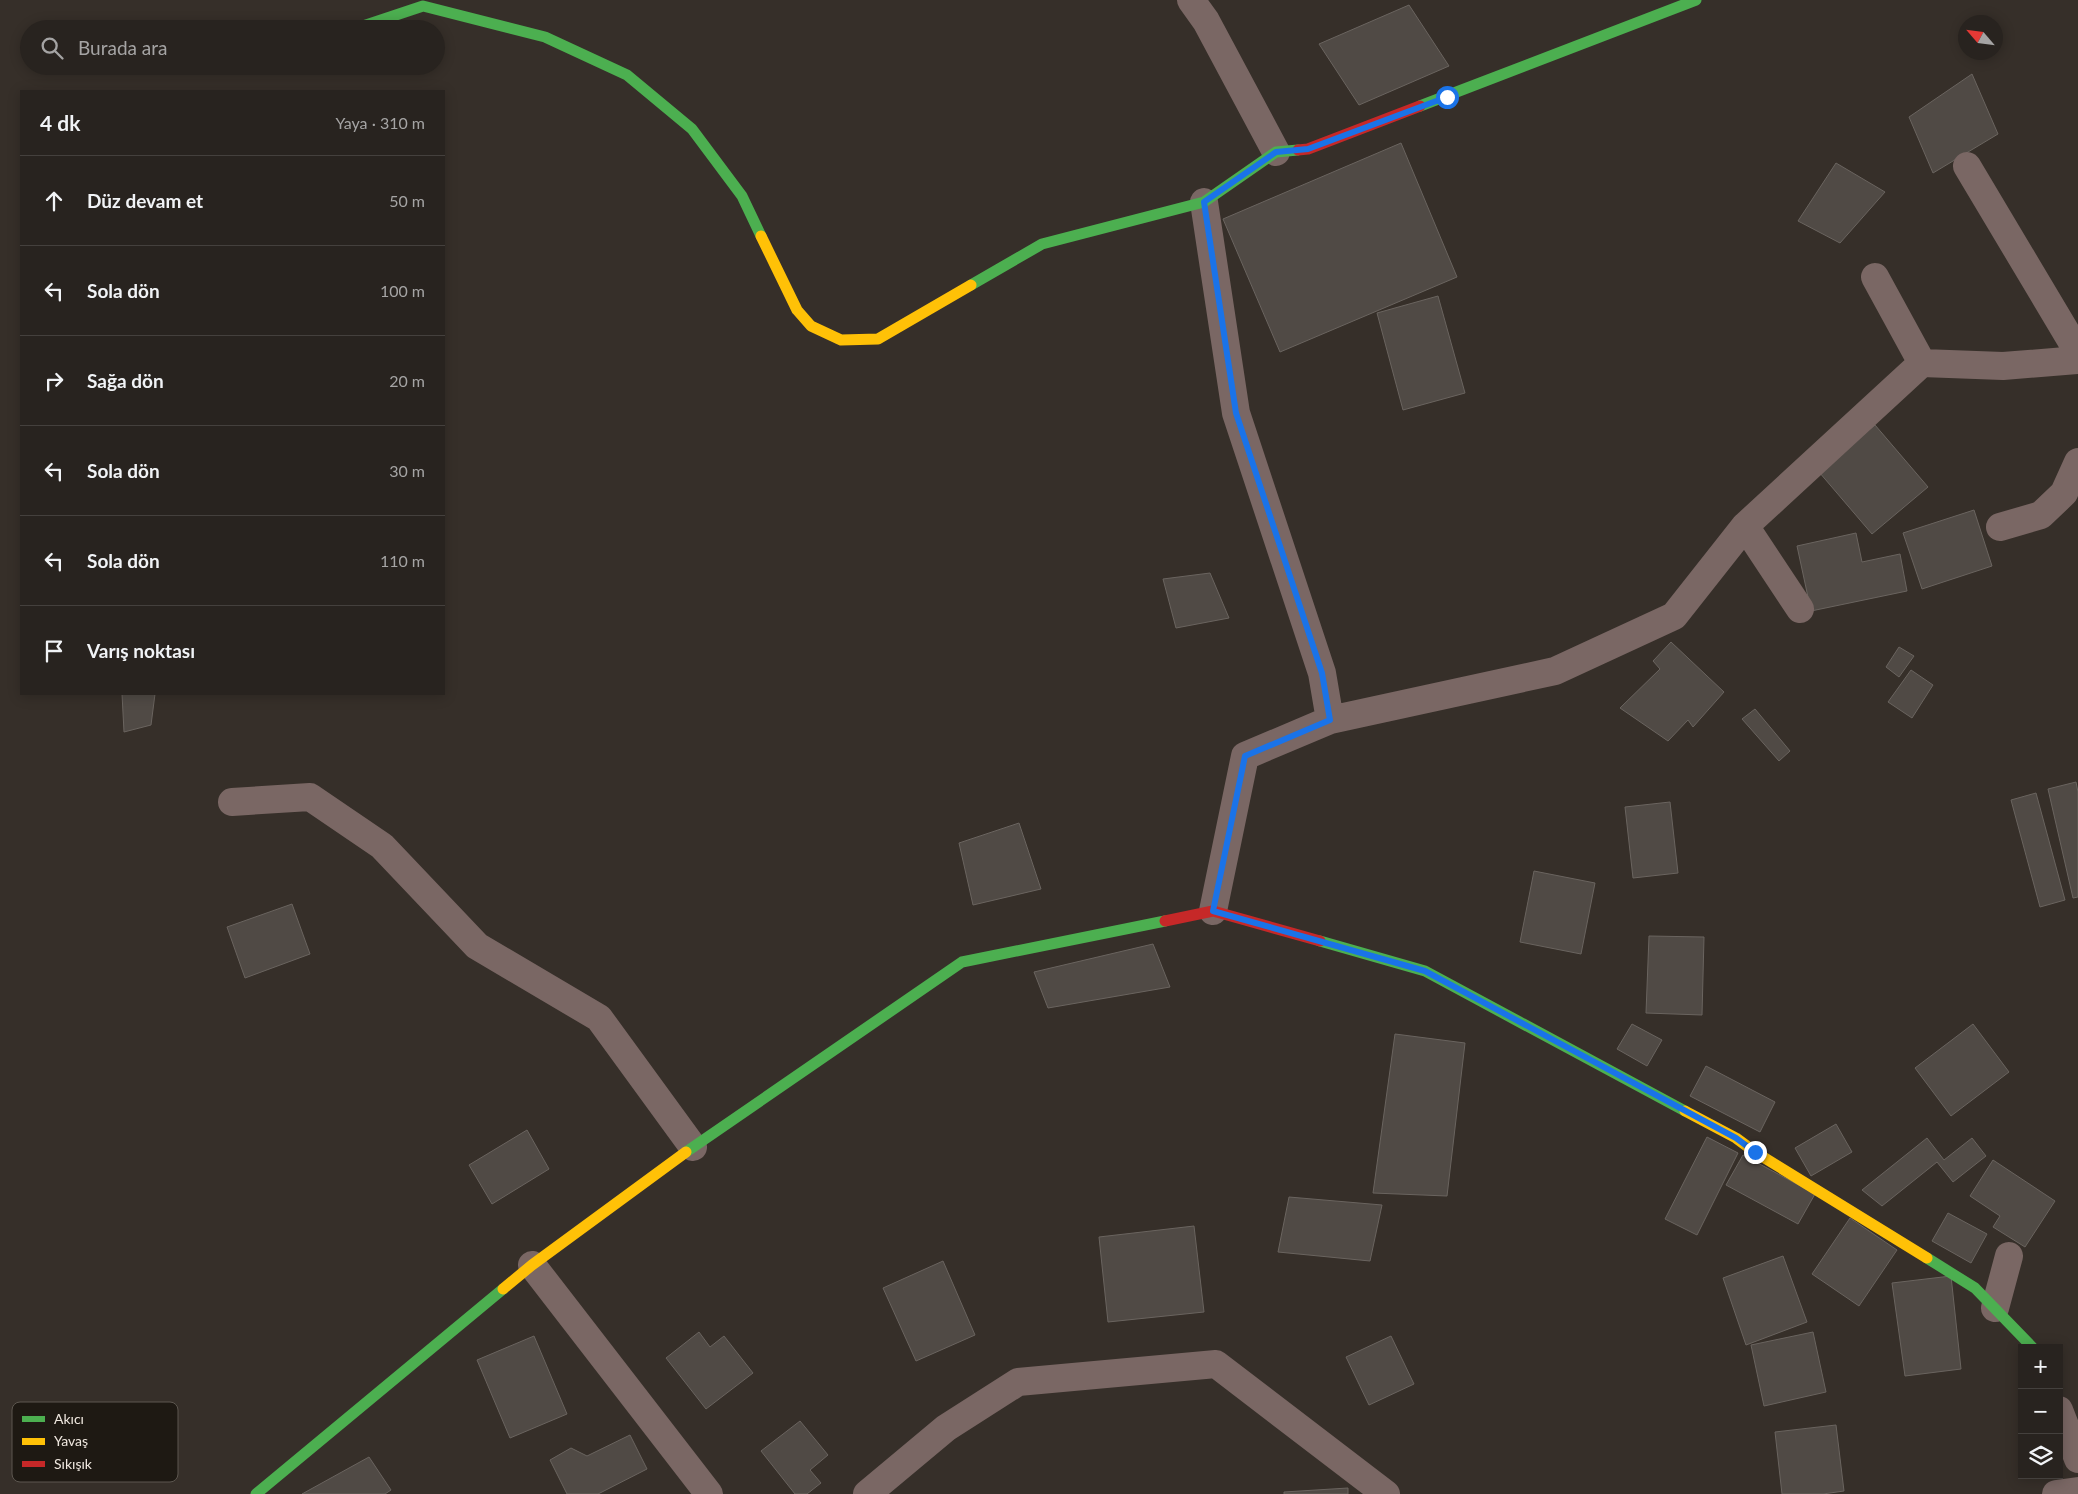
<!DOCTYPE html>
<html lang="tr">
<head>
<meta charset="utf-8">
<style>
	:root { --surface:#28231f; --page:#302b28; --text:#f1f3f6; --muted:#a5a4a4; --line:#44403d }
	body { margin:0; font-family:Lato,sans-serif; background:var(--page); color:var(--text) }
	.controls { position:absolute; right:15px; bottom:15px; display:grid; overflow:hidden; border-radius:0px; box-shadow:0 2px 12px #0003 }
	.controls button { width:45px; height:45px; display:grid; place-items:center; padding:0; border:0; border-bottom:1px solid var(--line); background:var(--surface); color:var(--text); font:25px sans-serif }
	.compass { position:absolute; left:1958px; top:15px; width:45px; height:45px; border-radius:50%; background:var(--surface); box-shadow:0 2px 12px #0003; rotate:298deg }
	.stop { position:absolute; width:15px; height:15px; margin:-11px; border:4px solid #1a73e8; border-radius:50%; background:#fff }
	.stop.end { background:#1a73e8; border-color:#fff; box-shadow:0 1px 5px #0008 }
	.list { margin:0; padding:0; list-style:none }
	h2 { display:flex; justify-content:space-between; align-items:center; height:65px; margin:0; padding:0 20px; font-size:21px }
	h2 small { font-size:16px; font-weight:400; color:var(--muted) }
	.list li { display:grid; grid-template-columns:32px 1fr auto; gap:15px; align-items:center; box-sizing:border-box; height:90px; padding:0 20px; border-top:1px solid var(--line) }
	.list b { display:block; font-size:19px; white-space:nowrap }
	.list em { font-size:16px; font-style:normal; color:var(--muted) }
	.icon { flex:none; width:28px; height:28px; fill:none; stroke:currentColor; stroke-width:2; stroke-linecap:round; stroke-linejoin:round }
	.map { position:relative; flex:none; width:2078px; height:1494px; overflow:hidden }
	.search { position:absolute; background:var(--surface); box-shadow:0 2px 12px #0003; left:20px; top:20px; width:425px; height:55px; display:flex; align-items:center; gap:12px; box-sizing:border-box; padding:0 18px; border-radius:28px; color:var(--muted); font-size:19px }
	.panel { position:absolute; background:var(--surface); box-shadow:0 2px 12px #0003; left:20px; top:90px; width:425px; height:605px; border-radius:0px }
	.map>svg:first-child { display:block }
	.building { fill:#504a45; stroke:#6a645f }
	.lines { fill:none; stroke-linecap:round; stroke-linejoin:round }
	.street { stroke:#7a6764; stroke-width:28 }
	.fast { stroke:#4caf50; stroke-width:11 }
	.slow { stroke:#ffc107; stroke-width:11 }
	.jam { stroke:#c62828; stroke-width:11 }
	.route { stroke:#1a73e8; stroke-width:6 }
	.key { fill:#1e1913; stroke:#5d5750; stroke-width:1 }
	.key-label { font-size:14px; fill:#efe7df }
</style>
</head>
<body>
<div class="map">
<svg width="2078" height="1494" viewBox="0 0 2078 1494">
	<rect width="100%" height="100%" fill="#362f29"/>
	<path class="building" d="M1409 5 1449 66 1359 105 1319 44Z
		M1972 74 1998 134 1933 173 1909 117Z
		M1401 143 1457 277 1280 352 1223 219Z
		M1836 163 1885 192 1840 243 1798 221Z
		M1438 296 1465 393 1403 410 1377 313Z
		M1875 425 1928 487 1872 534 1819 472Z
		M1974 510 1992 566 1922 589 1903 533Z
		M1856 533 1862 562 1900 554 1907 591 1811 611 1797 546Z
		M1210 573 1229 618 1176 628 1163 579Z
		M1671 642 1724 692 1693 727 1688 720 1668 741 1620 708 1660 669 1653 661Z
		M1899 647 1914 656 1899 677 1886 667Z
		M1911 670 1933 685 1912 718 1888 702Z
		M122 694H155L151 725 124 732Z
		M1755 709 1790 751 1779 761 1742 719Z
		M2076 782 2078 792V897L2073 898 2048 789Z
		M2036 793 2065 900 2040 907 2011 800Z
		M1670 802 1678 873 1633 878 1625 807Z
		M1019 823 1041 889 973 905 959 843Z
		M1534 871 1595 883 1581 954 1520 942Z
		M292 904 310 954 245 978 227 927Z
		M1649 936 1704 937 1702 1015 1646 1013Z
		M1153 944 1170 987 1048 1008 1034 972Z
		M1632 1024 1662 1040 1647 1066 1617 1049Z
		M1973 1024 2009 1072 1951 1116 1915 1068Z
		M1395 1034 1465 1043 1447 1196 1373 1193Z
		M1706 1066 1775 1102 1760 1132 1690 1096Z
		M1836 1124 1852 1152 1811 1176 1795 1148Z
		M527 1130 549 1169 492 1204 469 1165Z
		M1707 1137 1738 1153 1697 1235 1665 1219Z
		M1927 1138 1944 1160 1972 1138 1986 1156 1953 1182 1937 1162 1882 1206 1862 1190Z
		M1743 1155 1815 1194 1798 1224 1726 1185Z
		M1993 1160 2055 1201 2025 1247 1993 1227 2000 1216 1970 1196Z
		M1289 1197 1382 1205 1370 1261 1278 1252Z
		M1948 1213 1987 1234 1971 1263 1932 1241Z
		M1850 1218 1897 1250 1859 1306 1812 1274Z
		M1194 1226 1204 1312 1108 1322 1099 1237Z
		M1783 1256 1807 1322 1746 1345 1723 1278Z
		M943 1261 975 1335 916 1361 883 1288Z
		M1951 1276 1961 1369 1905 1376 1892 1283Z
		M699 1332 710 1347 724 1336 753 1373 706 1409 666 1358Z
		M1813 1332 1826 1392 1764 1406 1751 1345Z
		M534 1336 567 1414 510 1438 477 1360Z
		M1391 1336 1414 1384 1369 1405 1346 1357Z
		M800 1421 828 1455 810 1470 821 1483 807 1494H795L761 1451Z
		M1836 1425 1844 1491 1823 1494H1782L1775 1432Z
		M630 1435 647 1469 598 1494H567L550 1460 571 1448 587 1456Z
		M369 1457 391 1490 385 1494H302Z
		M1348 1488V1494H1284V1492Z"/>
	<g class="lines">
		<path class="street" d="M1191 0 1206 21 1276 152
			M1967 166 2078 352
			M1204 202 1236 413 1322 673 1330 720 1245 756 1213 911
			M1875 277 1922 363 2003 366 2078 360
			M2000 527 2041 515 2064 493 2078 462
			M1800 609 1745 526 1922 363
			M1330 720 1555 671 1674 616 1745 526
			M232 802 310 797 382 846 477 946 599 1018 693 1147
			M532 1265 709 1494
			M1995 1308 2009 1256
			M2059 1410 2078 1459
			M867 1494 946 1428 1018 1382 1216 1364 1386 1494
			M2056 1494 2078 1491"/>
		<path class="fast" d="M354 29 423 6 545 37 627 75 692 129 742 196 761 236
			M1420 106 1696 0
			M971 285 1042 244 1204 202 1276 152 1298 150
			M1320 941 1425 971 1685 1111
			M686 1152 962 962 1165 921
			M1927 1258 1975 1288 2033 1348
			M256 1494 503 1289"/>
		<path class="slow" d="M761 236 797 310 811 326 841 340 878 339 971 285
			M1685 1111 1736 1138 1755 1152 1927 1258
			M503 1289 532 1265 686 1152"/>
		<path class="jam" d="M1298 150 1308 149 1420 106
			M1165 921 1213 911 1320 941"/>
	</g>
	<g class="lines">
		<path class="route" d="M1447 97 1308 149 1276 152 1204 202 1236 413 1322 673 1330 720 1245 756 1213 911 1425 971 1736 1138 1755 1152"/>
	</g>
	<rect x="12" y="1402" width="166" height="80" rx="8" class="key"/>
	<rect x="22" y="1416" width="23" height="6" fill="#4caf50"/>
	<rect x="22" y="1438" width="23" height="7" fill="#ffc107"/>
	<rect x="22" y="1461" width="23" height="6" fill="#c62828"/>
	<g class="key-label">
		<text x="54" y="1424">Akıcı</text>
		<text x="54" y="1446">Yavaş</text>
		<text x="54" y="1469">Sıkışık</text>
	</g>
</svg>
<div class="controls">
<button>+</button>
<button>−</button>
<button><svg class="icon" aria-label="layers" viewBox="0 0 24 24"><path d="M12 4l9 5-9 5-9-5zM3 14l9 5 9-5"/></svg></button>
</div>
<svg class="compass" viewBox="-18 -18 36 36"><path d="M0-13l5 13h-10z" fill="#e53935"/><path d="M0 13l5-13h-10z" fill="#a5a4a4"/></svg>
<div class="stop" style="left:1447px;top:97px"></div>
<div class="stop end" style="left:1755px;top:1152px"></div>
<div class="search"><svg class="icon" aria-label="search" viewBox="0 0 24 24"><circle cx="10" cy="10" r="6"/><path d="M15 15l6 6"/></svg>Burada ara</div>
<section class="panel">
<h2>4 dk<small>Yaya · 310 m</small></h2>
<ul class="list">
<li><svg class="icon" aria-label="ahead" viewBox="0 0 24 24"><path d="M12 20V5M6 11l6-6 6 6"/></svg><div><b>Düz devam et</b></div><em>50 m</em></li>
<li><svg class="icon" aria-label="left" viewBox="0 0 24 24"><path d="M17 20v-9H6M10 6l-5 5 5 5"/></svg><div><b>Sola dön</b></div><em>100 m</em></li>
<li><svg class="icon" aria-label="right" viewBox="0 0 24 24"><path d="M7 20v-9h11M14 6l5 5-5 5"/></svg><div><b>Sağa dön</b></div><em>20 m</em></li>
<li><svg class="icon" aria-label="left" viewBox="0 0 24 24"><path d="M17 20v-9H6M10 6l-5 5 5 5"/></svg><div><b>Sola dön</b></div><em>30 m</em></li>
<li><svg class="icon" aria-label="left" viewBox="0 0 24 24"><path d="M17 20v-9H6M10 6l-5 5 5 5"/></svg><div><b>Sola dön</b></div><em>110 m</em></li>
<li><svg class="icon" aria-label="arrive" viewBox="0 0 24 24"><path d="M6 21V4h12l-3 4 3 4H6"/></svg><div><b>Varış noktası</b></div></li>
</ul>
</section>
</div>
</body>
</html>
